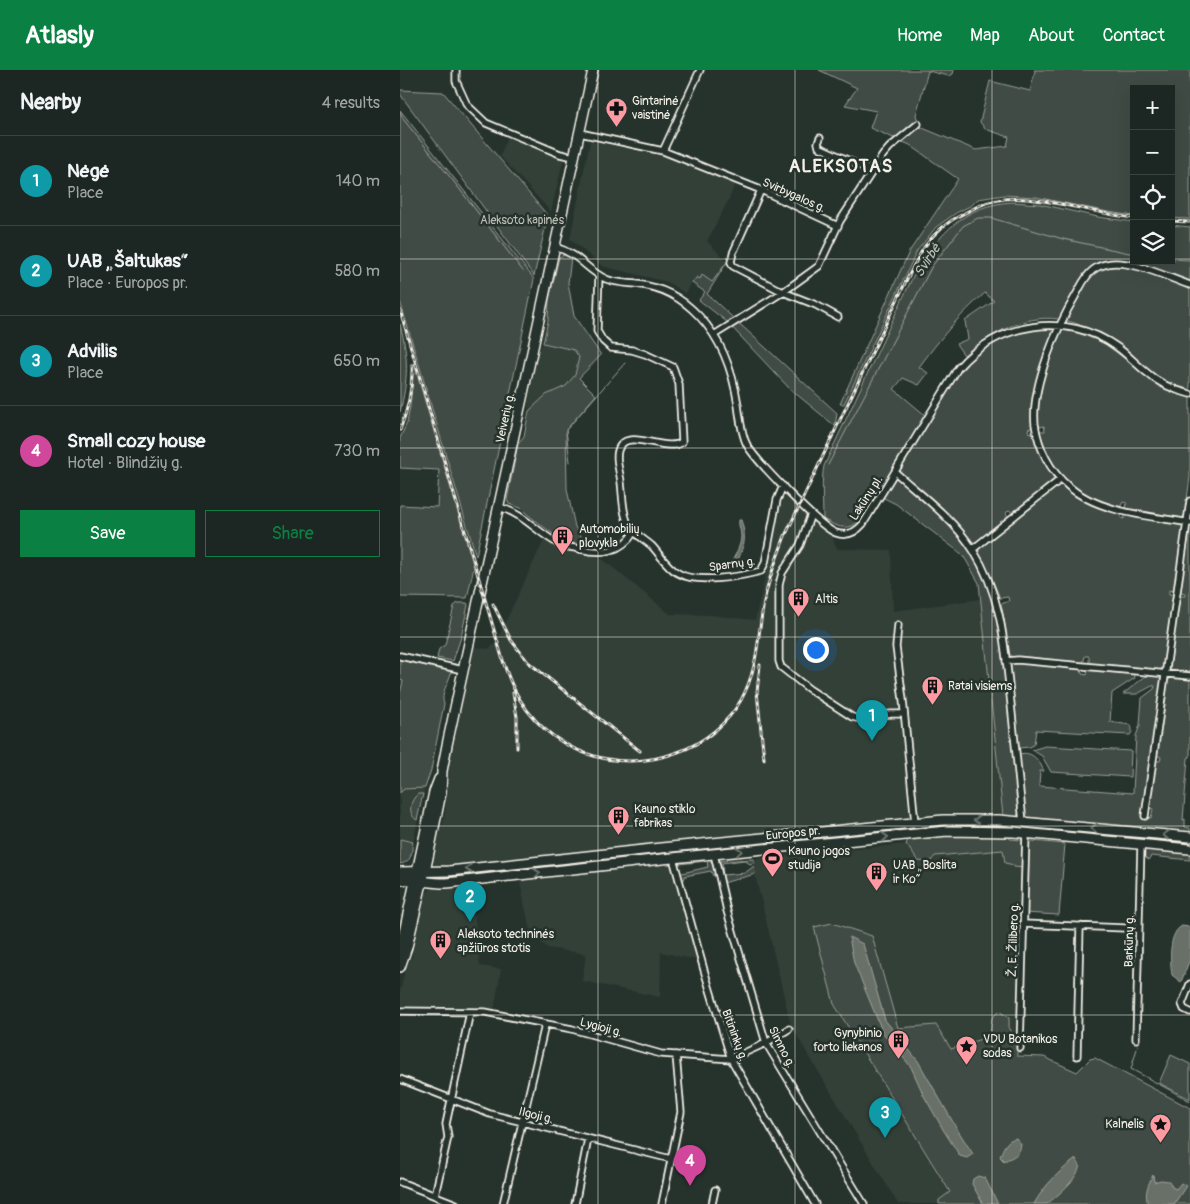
<!DOCTYPE html>
<html lang="en">
<head>
<meta charset="utf-8">
<style>
	:root { --surface:#1c2622; --page:#252e2a; --text:#f1f3f6; --muted:#a0a5a5; --line:#3a4340; --accent:#0b8043 }
	body { margin:0; font-family:Pangolin,sans-serif; background:var(--page); color:var(--text) }
	.controls { position:absolute; right:15px; top:15px; display:grid; overflow:hidden; border-radius:0px; box-shadow:0 5px 20px #0002 }
	.controls button { width:45px; height:45px; display:grid; place-items:center; padding:0; border:0; border-bottom:1px solid var(--line); background:var(--surface); color:var(--text); font:25px sans-serif }
	.you { position:absolute; left:415px; top:579px; width:18px; height:18px; margin:-12px; border:4px solid #fff; border-radius:50%; background:#1a73e8; box-shadow:0 0 0 8px #1a73e833 }
	.badge { display:grid; place-items:center; width:32px; height:32px; border-radius:50%; background:var(--accent); color:#fff; font-size:16px; font-weight:700 }
	.pin { position:absolute; translate:-50% -41px; filter:drop-shadow(0 1px 2px #0008) }
	.pin::after { content:''; position:absolute; top:26px; width:18px; height:15px; background:inherit; clip-path:polygon(0 0,100% 0,50% 100%) }
	.list { margin:0; padding:0; list-style:none }
	h2 { display:flex; justify-content:space-between; align-items:center; height:65px; margin:0; padding:0 20px; font-size:21px }
	h2 small { font-size:16px; font-weight:400; color:var(--muted) }
	.list li { display:grid; grid-template-columns:32px 1fr auto; gap:15px; align-items:center; box-sizing:border-box; height:90px; padding:0 20px; border-top:1px solid var(--line) }
	.list b { display:block; font-size:19px; white-space:nowrap }
	.list p { margin:0; font-size:16px; white-space:nowrap; color:var(--muted) }
	.list em { font-size:16px; font-style:normal; color:var(--muted) }
	.actions { display:flex; gap:10px; padding:15px 20px }
	.actions a { flex:1; padding:11px 0; border:1px solid var(--accent); border-radius:0px; text-align:center; font-size:18px; color:var(--accent) }
	.actions .main { background:var(--accent); color:#fff }
	.icon { flex:none; width:28px; height:28px; fill:none; stroke:currentColor; stroke-width:2; stroke-linecap:round; stroke-linejoin:round }
	.map { position:relative; flex:none; width:790px; height:1134px; overflow:hidden }
	header { display:flex; align-items:center; gap:30px; box-sizing:border-box; height:70px; padding:0 25px; background:var(--accent); color:#fff }
	header strong { font-size:24px }
	nav { display:flex; gap:28px; margin-inline-start:auto; font-size:18px }
	main { display:flex }
	aside { flex:1; background:var(--surface) }
	.map>svg:first-child { display:block }
	.built { fill:#333f39 }
	.green { fill:#414b45; stroke:#9a9e96 }
	.water { fill:#676f68; stroke:#9fa39b }
	.lines { fill:none; stroke-linecap:round; stroke-linejoin:round }
	.stream { stroke:#9fa39b; stroke-width:1 }
	.minor-casing { stroke:#f4f1e8; stroke-width:9 }
	.primary-casing { stroke:#f4f1e8; stroke-width:12 }
	.minor { stroke:#26332d; stroke-width:5.5 }
	.primary { stroke:#26332d; stroke-width:9 }
	.rail-casing { stroke:#f4f1e8; stroke-width:3 }
	.rail { stroke:#26332d; stroke-width:1; stroke-dasharray:4; stroke-linecap:butt }
	.oneway { stroke:#6e766e }
	.grid { fill:none; stroke:#f4f1e8; stroke-width:1; stroke-opacity:0.55 }
	.labels { text-anchor:middle; stroke-width:5; stroke-linejoin:round; paint-order:stroke }
	.poi-label { font-size:12px; fill:#f4f1e8; stroke:#26332d; text-anchor:start }
	.street-label { font-size:12px; fill:#f4f1e8; stroke:#26332d }
	.park-label { font-size:12px; fill:#bebfb7; stroke:#26332d }
	.water-label { font-size:14px; font-style:italic; fill:#bcbdb5; stroke:#26332d }
	.district-label { font-size:18px; font-weight:bold; letter-spacing:1px; fill:#f4f1e8; stroke:#26332d }
</style>
</head>
<body>
<header>
<strong>Atlasly</strong>
<nav><a>Home</a><a>Map</a><a>About</a><a>Contact</a></nav>
</header>
<main>
<aside>
<h2>Nearby<small>4 results</small></h2>
<ul class="list">
<li><span class="badge" style="background:#0f9aa8">1</span><div><b>Nėgė</b><p>Place</p></div><em>140 m</em></li>
<li><span class="badge" style="background:#0f9aa8">2</span><div><b>UAB „Šaltukas“</b><p>Place · Europos pr.</p></div><em>580 m</em></li>
<li><span class="badge" style="background:#0f9aa8">3</span><div><b>Advilis</b><p>Place</p></div><em>650 m</em></li>
<li><span class="badge" style="background:#d1479c">4</span><div><b>Small cozy house</b><p>Hotel · Blindžių g.</p></div><em>730 m</em></li>
</ul>
<div class="actions"><a class="main">Save</a><a>Share</a></div>
</aside>
<div class="map">
<svg width="790" height="1134" viewBox="0 0 790 1134">
	<rect width="100%" height="100%" fill="#26332d"/>
	<filter id="ink" filterUnits="userSpaceOnUse"><feTurbulence type="fractalNoise" baseFrequency=".02" numOctaves="2"/><feDisplacementMap in="SourceGraphic" scale="10" xChannelSelector="R" yChannelSelector="G"/><feConvolveMatrix kernelMatrix="1 2 1 2 8 2 1 2 1" color-interpolation-filters="sRGB"/></filter>
	<g filter="url(#ink)">
		<path class="built" d="M110 60 154 77 166 79 151 142 100 86Z
			M190 71 264 86 335 115 328 131 307 171 327 192 312 212 299 209 292 213 285 223 267 212 202 196 170 169Z
			M143 273 174 280 179 287 175 305 166 316 146 325 129 341 128 332 138 281Z
			M383 422 425 462 433 466 434 473 438 479 491 480 493 541 581 529 603 746 573 744 546 745 37 799 35 797 33 789 37 764 43 754 46 737 48 699 74 577 88 579 95 574 144 470 200 487 270 544 310 545 355 550 375 463Z
			M20 717 25 718 13 772 0 769V723L4 719Z
			M506 774 518 791 530 792 535 786 603 780 614 797H622L617 972 609 957 592 948 590 966 550 979 536 956 498 958 472 866 432 853 434 934 550 1123 539 1130V1134H498L391 956 355 804 354 789Z
			M270 792 272 797 297 890 261 882 260 927 182 911 186 884 148 878 131 865 120 813 122 808Z
			M71 813 80 896 101 899 94 942 67 939H0V922L5 900 12 886 25 824 35 816Z"/>
		<path class="green" d="M419 0H554L553 4 549 6 528 1 516 45 520 57 576 80 607 76 609 67 585 59 580 52 590 11 630 21 635 1 634 0H790V149L771 148V19H734V146L708 142 636 127 604 125 578 129 572 135 556 143 536 157 517 181 444 334H440L509 182 558 109 510 75 470 58 476 41 445 35 457 18Z
			M0 20 43 22 148 146 134 206 0 24Z
			M0 40 134 209 76 486 0 231Z
			M612 132 640 134 698 147 734 152V191H771V155L790 157V320C774 315 759 310 745 299 734 290 724 277 711 269 703 264 692 260 683 256 675 253 666 250 658 249 623 244 590 265 564 285L556 274 568 269 565 251 594 231 585 223C559 245 539 270 519 297L528 303 519 315 503 308 494 319 525 345C513 365 469 450 452 456 442 460 432 454 423 449 423 433 421 410 424 396L516 200C541 163 564 135 612 132Z
			M167 184 171 187 168 213 174 246 201 285 179 308 196 325 166 360 167 419 175 457 188 477 161 470 127 444 121 438 109 434 107 430 118 374 124 366 129 341 146 325 166 316 175 305 179 287 174 280 143 273 148 251 149 230 159 187Z
			M327 192 307 224 437 343 435 356 389 318 327 252 299 230 305 222 292 213 297 207 300 209 302 205 312 212Z
			M0 254C9 287 8 310 0 342Z
			M650 258 652 264 633 324V357L628 359 629 363 633 362 638 377 654 409 613 443 609 440 606 443 608 447 577 472H573L499 400 544 322 568 291 582 280 609 265 625 260Z
			M661 258 681 264 704 273 761 316 790 327V407L785 444 782 448 726 438 727 433 723 432 720 437C676 429 652 404 639 361H645L644 356 639 357C633 323 650 289 661 258Z
			M14 294 74 497 67 528 0 527V435L37 437 39 400 0 398V368L7 353 10 337Z
			M493 408 499 409C521 429 546 448 564 472 599 518 602 576 608 631 612 667 615 704 619 740L617 747 603 746 579 513 563 485 496 434 482 427Z
			M658 414 662 415 688 433 721 443V448L724 449 726 444 778 454 783 457 775 521 769 520V524L775 525 764 598 761 600 689 594V586H685L683 594 613 587 609 583 604 549 601 534 609 531 608 527 600 528 590 504 579 484V478Z
			M790 459V603L773 602 771 600 770 595 779 526H785V523L780 522Z
			M58 533H67L68 535 61 567 53 591 37 588 39 579 45 575 54 536Z
			M0 589 46 599 51 603C48 614 40 624 44 634L31 700 25 718 4 719 0 723V624L3 611 0 610Z
			M617 592 681 599 682 604 687 605 688 599 734 604 735 608 712 623 710 652 731 655C732 659 733 662 730 665L636 660 634 674 630 677 618 678 610 600 612 594Z
			M747 605 758 606 761 610V614L742 747 751 748 753 739 748 737 755 691H760L761 687 756 685 766 613 772 607 790 609V687L788 688 783 750 785 749V757L790 758V764L627 747 624 741 617 685C631 679 639 690 644 701H640L639 716 733 723 736 666 740 655 742 628 754 619 755 616H752L737 624H723Z
			M645 676 731 681 730 707 651 702 642 686 632 680Z
			M18 724H23L17 750C8 745 9 731 18 724Z
			M546 753H612L611 759H519V756Z
			M635 755 739 766V768L736 770 634 761 633 758Z
			M447 763V767L279 783 281 781 343 775 369 769Z
			M538 765H610V769L665 774 659 845 624 843 625 798 614 797V795L605 793 603 780 535 786 530 792 518 791 506 774 509 768Z
			M0 769 13 772C11 782 13 792 0 794Z
			M744 779 790 782V790L751 786 749 790 743 786Z
			M265 781 268 782 266 785 122 801 120 800 122 798 230 786Z
			M310 788 315 802 313 806 311 801 285 806 284 810H282L280 805 282 803 308 797 307 791 279 794V791Z
			M354 789V793L350 794 344 790 322 793 323 805 345 803 354 796 355 804 323 813 317 791Z
			M432 853 472 866 498 958 536 955 551 979 590 966 592 948 599 941 609 948V957L617 972V986L644 987 677 1002 690 989 695 988 790 1038V1134H539V1130L550 1122 434 934 414 857Z
			M771 985 790 994V1029L759 1013Z"/>
		<path class="water" d="M339 450H341C348 472 343 476 336 496L332 498 330 496C334 486 341 477 341 466 341 460 338 456 339 450Z
			M782 856 790 857V889L781 912 772 905C770 892 768 863 782 856Z
			M449 867 463 874 485 950 518 991 557 1059 573 1084 567 1088 560 1086 544 1061 524 1026 511 997 483 963 454 893Z
			M616 1068 621 1074C620 1085 613 1087 604 1091L600 1087C603 1078 606 1070 616 1068Z
			M676 1089 680 1096C676 1111 659 1124 647 1134H634C644 1116 659 1101 676 1089Z
			M753 1105 754 1112 761 1110 769 1111 772 1117 776 1119 781 1113 786 1116 774 1134H748C744 1123 748 1115 753 1105Z
			M578 1106 585 1108 598 1134H583L572 1114 573 1109Z"/>
		<g class="lines">
			<path class="stream" d="M0 41 3 49 54 112 123 201
				M771 189 790 190
				M170 392 166 360 225 293
				M428 395 532 196 563 156 578 148H591L663 169 734 184
				M738 975 731 999 790 1031"/>
			<defs>
				<path id="minor" d="M56 0V11L67 35 86 53 160 84 174 87
					M180 63 263 81 361 120 438 156
					M420 68 418 73 419 77 472 101
					M263 81 300 0
					M361 120 333 183 331 192 333 196 383 222 416 235 438 247
					M155 177C180 184 186 200 206 209 215 213 226 213 236 214 262 217 281 227 299 246 322 270 333 302 338 335 340 348 341 364 347 375 356 391 421 458 436 463 447 467 456 462 463 454L558 298C597 252 667 241 717 277 727 284 736 294 746 302 758 313 774 320 790 324
					M199 205 197 261 203 271 211 278 232 280 245 284 273 297 279 314 282 372C267 383 232 360 221 375 213 384 220 401 221 412 223 427 222 451 234 462 240 467 246 471 252 476 260 485 268 498 278 503 296 514 337 507 357 502L361 501 365 493 377 430 383 416
					M790 215C769 208 728 188 707 194 702 195 697 197 693 200 685 206 681 216 676 225 657 257 631 316 635 354 638 377 650 401 668 416 699 443 751 446 790 453
					M314 265 383 222 419 196 440 151 483 85 490 77 518 54
					M495 402C522 426 554 449 573 480 603 527 605 580 611 634 615 673 619 712 623 752
					M99 437C125 444 138 464 161 475 167 477 174 478 180 479 202 484 221 483 234 462
					M411 444 400 475 382 503 379 515V591L381 597 409 619 452 647 456 648 491 644H504
					M573 479 661 409
					M498 555 496 577 503 630 515 753
					M0 586 63 600
					M606 591 618 590 790 606
					M745 746 790 431
					M314 784 327 841 366 973 464 1134
					M273 788 304 900 331 989 415 1134
					M623 854 725 858
					M790 914 782 934 784 939 790 942
					M0 941 85 942 172 959 261 984 331 989 366 973 389 959
					M736 969 741 774
					M620 978 626 763
					M677 986 680 856
					M0 1009 90 1044 271 1089
					M0 1112 56 1134
					M35 1125 48 1067 46 1054 70 942
					M103 1134 145 955
					M175 1134 188 1069
					M262 1134 281 1042 276 985
					M312 1134 315 1120"/>
				<path id="primary" d="M0 802 49 801 261 778 543 750H599L790 767
					M0 810C16 808 31 814 47 813L262 789 547 761 613 762 790 779
					M0 889 1 877 34 722 39 709
					M0 897 7 877 27 792 41 723 42 701 47 675 193 0"/>
			</defs>
			<use href="#minor" class="minor-casing"/>
			<use href="#primary" class="primary-casing"/>
			<use href="#minor" class="minor"/>
			<use href="#primary" class="primary"/>
			<defs>
				<path id="rail" d="M771 151 790 152
					M0 240 104 594C107 603 110 611 114 619 145 681 215 706 278 682 304 673 328 653 341 630 358 599 357 571 363 538 367 513 376 490 385 466L507 209C513 198 518 186 525 176 535 162 548 151 563 144 574 138 585 132 598 130 637 123 693 144 734 148
					M0 360C8 339 13 318 12 295
					M93 534 111 570 128 592 240 681
					M360 595 357 622 364 689
					M113 623 117 647V678"/>
			</defs>
			<use href="#rail" class="rail-casing"/>
			<use href="#rail" class="rail"/>
		</g>
		<defs><path id="oneway-chevron" d="M-2-3.5L2.5 0L-2 3.5" fill="none" stroke-width="1.6" stroke-linecap="round" stroke-linejoin="round" transform="scale(1.25)"/></defs>
		<g class="oneway">
			<use href="#oneway-chevron" transform="translate(577 750) rotate(-180)"/>
			<use href="#oneway-chevron" transform="translate(694 758) rotate(-175)"/>
			<use href="#oneway-chevron" transform="translate(766 765) rotate(-175)"/>
			<use href="#oneway-chevron" transform="translate(485 767) rotate(-5)"/>
			<use href="#oneway-chevron" transform="translate(339 781) rotate(-6)"/>
			<use href="#oneway-chevron" transform="translate(69 799) rotate(174)"/>
			<use href="#oneway-chevron" transform="translate(137 803) rotate(-6)"/>
		</g>
	</g>
	<path class="grid" d="M198 0V1134M395 0V1134M592 0V1134M0 189H734M771 189H790M0 378H790M0 567H790M0 756H790M0 945H790"/>
	<defs>
		<symbol id="pharmacy-pin" viewBox="-11 -11 22 30"><path d="M0 17L-7.5 6A9.5 9.5 0 1 1 7.5 6Z" fill="#ff9aa2" stroke="#26332d"/><path d="M-2-6h4v4h4v4h-4v4h-4v-4h-4v-4h4Z" fill="#111"/></symbol>
		<symbol id="building-pin" viewBox="-11 -11 22 30"><path d="M0 17L-7.5 6A9.5 9.5 0 1 1 7.5 6Z" fill="#ff9aa2" stroke="#26332d"/><path d="M-4-6H4V6H1V3H-1V6H-4ZM-2.5-4.3h1.7v1.8h-1.7ZM.8-4.3h1.7v1.8H.8ZM-2.5-1h1.7V.8h-1.7ZM.8-1h1.7V.8H.8Z" fill="#111"/></symbol>
		<symbol id="stadium-pin" viewBox="-11 -11 22 30"><path d="M0 17L-7.5 6A9.5 9.5 0 1 1 7.5 6Z" fill="#ff9aa2" stroke="#26332d"/><path d="M0-5a6.5 5 0 1 0 0 10a6.5 5 0 1 0 0-10ZM-3.5-1.8h7v3.6h-7Z" fill="#111"/></symbol>
		<symbol id="sight-pin" viewBox="-11 -11 22 30"><path d="M0 17L-7.5 6A9.5 9.5 0 1 1 7.5 6Z" fill="#ff9aa2" stroke="#26332d"/><path d="M0-6L1.8-2.2L6-1.7L2.9 1.2L3.7 5.4L0 3.3L-3.7 5.4L-2.9 1.2L-6-1.7L-1.8-2.2Z" fill="#111"/></symbol>
	</defs>
	<g fill-rule="evenodd">
		<use href="#pharmacy-pin" x="204" y="26" width="25" height="34"/>
		<use href="#building-pin" x="150" y="454" width="25" height="34"/>
		<use href="#building-pin" x="386" y="516" width="25" height="34"/>
		<use href="#building-pin" x="520" y="604" width="25" height="34"/>
		<use href="#building-pin" x="206" y="734" width="25" height="34"/>
		<use href="#stadium-pin" x="360" y="776" width="25" height="34"/>
		<use href="#building-pin" x="464" y="790" width="25" height="34"/>
		<use href="#building-pin" x="28" y="858" width="25" height="34"/>
		<use href="#building-pin" x="486" y="958" width="25" height="34"/>
		<use href="#sight-pin" x="554" y="964" width="25" height="34"/>
		<use href="#sight-pin" x="748" y="1042" width="25" height="34"/>
	</g>
	<g class="labels">
		<g class="poi-label">
			<text x="232" y="35">Gintarinė<tspan x="232" dy="14">vaistinė</tspan></text>
			<text x="179" y="463">Automobilių<tspan x="179" dy="14">plovykla</tspan></text>
			<text x="415" y="533">Altis</text>
			<text x="548" y="620">Ratai visiems</text>
			<text x="234" y="743">Kauno stiklo<tspan x="234" dy="14">fabrikas</tspan></text>
			<text x="388" y="785">Kauno jogos<tspan x="388" dy="14">studija</tspan></text>
			<text x="493" y="799">UAB „Boslita<tspan x="493" dy="14">ir Ko“</tspan></text>
			<text x="57" y="868">Aleksoto techninės<tspan x="57" dy="14">apžiūros stotis</tspan></text>
			<text x="482" y="967" text-anchor="end">Gynybinio<tspan x="482" dy="14">forto liekanos</tspan></text>
			<text x="583" y="973">VDU Botanikos<tspan x="583" dy="14">sodas</tspan></text>
			<text x="744" y="1058" text-anchor="end">Kalnelis</text>
		</g>
		<g class="street-label">
			<text transform="translate(394 125) rotate(24)" y="4">Svirbygalos g.</text>
			<text transform="translate(105 348) rotate(-78)" y="4">Veiverių g.</text>
			<text transform="translate(466 428) rotate(-57)" y="4">Lakūnų pl.</text>
			<text transform="translate(332 494) rotate(-8)" y="4">Sparnų g.</text>
			<text transform="translate(393 763) rotate(-6)" y="4">Europos pr.</text>
			<text transform="translate(613 870) rotate(-88)" y="4">Ž. E. Žilibero g.</text>
			<text transform="translate(729 871) rotate(-89)" y="4">Barkūnų g.</text>
			<text transform="translate(201 957) rotate(15)" y="4">Lygioji g.</text>
			<text transform="translate(335 965) rotate(70)" y="4">Bitininkų g.</text>
			<text transform="translate(382 977) rotate(63)" y="4">Simno g.</text>
			<text transform="translate(136 1045) rotate(14)" y="4">Ilgoji g.</text>
		</g>
		<g class="park-label">
			<text x="122" y="154">Aleksoto kapinės</text>
		</g>
		<g class="water-label">
			<text transform="translate(527 190) rotate(-57)" y="5">Svirbė</text>
		</g>
		<g class="district-label">
			<text x="441" y="102">ALEKSOTAS</text>
		</g>
	</g>
</svg>
<div class="controls">
<button>+</button>
<button>−</button>
<button><svg class="icon" aria-label="locate" viewBox="0 0 24 24"><circle cx="12" cy="12" r="6"/><path d="M12 2v4M12 18v4M2 12h4M18 12h4"/></svg></button>
<button><svg class="icon" aria-label="layers" viewBox="0 0 24 24"><path d="M12 4l9 5-9 5-9-5zM3 14l9 5 9-5"/></svg></button>
</div>
<div class="you"></div>
<div class="pin badge" style="left:472px;top:671px;background:#0f9aa8">1</div>
<div class="pin badge" style="left:70px;top:852px;background:#0f9aa8">2</div>
<div class="pin badge" style="left:485px;top:1068px;background:#0f9aa8">3</div>
<div class="pin badge" style="left:290px;top:1116px;background:#d1479c">4</div>
</div>
</main>
</body>
</html>
